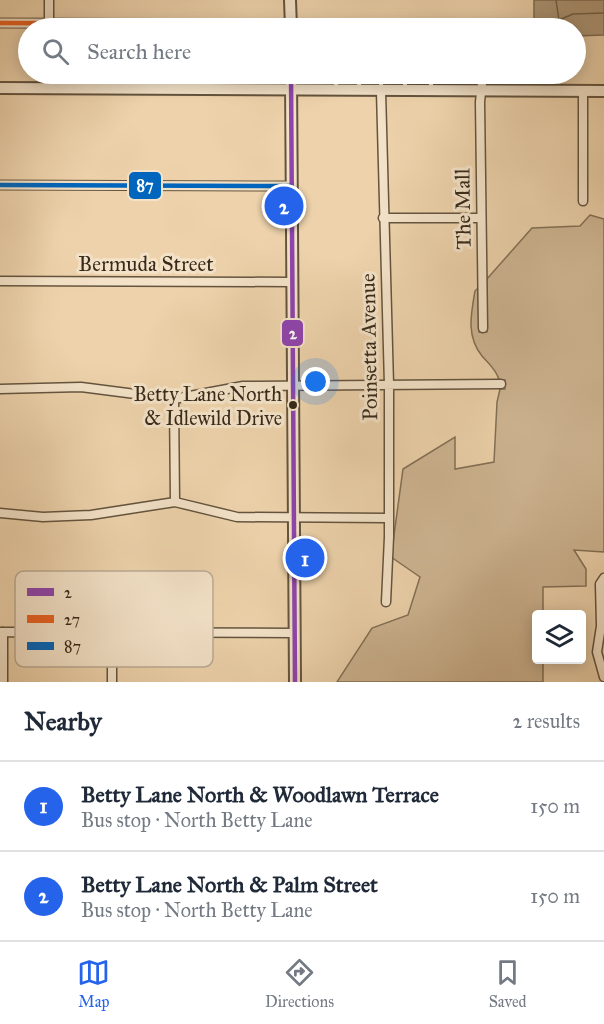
<!DOCTYPE html>
<html lang="en">
<head>
<meta charset="utf-8">
<style>
	:root { --surface:#fff; --page:#f2f2f3; --text:#1f2937; --muted:#747a83; --line:#e0e1e3; --accent:#2563eb }
	body { margin:0; font-family:"IM FELL Great Primer",serif; background:var(--page); color:var(--text) }
	.controls { position:absolute; right:18px; bottom:18px; display:grid; overflow:hidden; border-radius:6px; box-shadow:0 3px 15px #0003 }
	.controls button { width:54px; height:54px; display:grid; place-items:center; padding:0; border:0; border-bottom:2px solid var(--line); background:var(--surface); color:var(--text); font:30px sans-serif }
	.you { position:absolute; left:316px; top:382px; width:21px; height:21px; margin:-15px; border:4px solid #fff; border-radius:50%; background:#1a73e8; box-shadow:0 0 0 9px #1a73e833 }
	.badge { display:grid; place-items:center; width:39px; height:39px; border-radius:50%; background:var(--accent); color:#fff; font-size:20px; font-weight:700 }
	.pin { position:absolute; translate:-50% -50%; border:3px solid #fff; box-shadow:0 2px 6px #0006 }
	.list { margin:0; padding:0; list-style:none }
	h2 { display:flex; justify-content:space-between; align-items:center; height:78px; margin:0; padding:0 24px; font-size:26px }
	h2 small { font-size:20px; font-weight:400; color:var(--muted) }
	.list li { display:grid; grid-template-columns:39px 1fr auto; gap:18px; align-items:center; box-sizing:border-box; height:90px; padding:0 24px; border-top:2px solid var(--line) }
	.list b { display:block; font-size:22px; white-space:nowrap }
	.list p { margin:0; font-size:20px; white-space:nowrap; color:var(--muted) }
	.list em { font-size:20px; font-style:normal; color:var(--muted) }
	.icon { flex:none; width:33px; height:33px; fill:none; stroke:currentColor; stroke-width:2; stroke-linecap:round; stroke-linejoin:round }
	.map { position:relative; flex:none; width:604px; height:682px; overflow:hidden }
	.search { position:absolute; background:var(--surface); box-shadow:0 3px 15px #0003; left:18px; right:18px; top:18px; height:66px; display:flex; align-items:center; gap:15px; box-sizing:border-box; padding:0 21px; border-radius:33px; color:var(--muted); font-size:22px }
	.sheet { height:258px; background:var(--surface) }
	nav { display:flex; justify-content:space-around; align-items:center; box-sizing:border-box; height:84px; border-top:2px solid var(--line); background:var(--surface); font-size:16px; color:var(--muted) }
	nav a { display:grid; justify-items:center; gap:3px }
	nav .on { color:var(--accent) }
	.map>svg:first-child { display:block }
	.green { fill:#ceb592; stroke:#827056; stroke-width:1.5 }
	.water { fill:#af997a; stroke:#7f6d54; stroke-width:1.5 }
	.lines { fill:none; stroke-linecap:round; stroke-linejoin:round }
	.shore { stroke:#73624a; stroke-width:1.5 }
	.service-casing { stroke:#64543e; stroke-width:7 }
	.minor-casing { stroke:#64543e; stroke-width:11 }
	.tertiary-casing { stroke:#64543e; stroke-width:14 }
	.service { stroke:#f3e2c8; stroke-width:4 }
	.minor { stroke:#f3e2c8; stroke-width:8 }
	.tertiary { stroke:#f3e2c8; stroke-width:10 }
	.bus-1-casing { stroke:#f3e2c8; stroke-width:9 }
	.bus-2-casing { stroke:#f3e2c8; stroke-width:9 }
	.bus-3-casing { stroke:#f3e2c8; stroke-width:9 }
	.bus-1 { stroke:#8e44ad; stroke-width:4.5 }
	.bus-2 { stroke:#e96222; stroke-width:4.5 }
	.bus-3 { stroke:#0065bd; stroke-width:4.5 }
	.bus-dot { fill:#372a1a; stroke:#f3e2c8; stroke-width:2 }
	.labels { text-anchor:middle; stroke-width:6; stroke-linejoin:round; paint-order:stroke }
	.bus-label { font-size:20px; fill:#372a1a; stroke:#f3e2c8; text-anchor:end }
	.street-label { font-size:21px; fill:#372a1a; stroke:#f3e2c8 }
	.key { fill:#f3e2c8; stroke:#bbab94; stroke-width:1.5 }
	.key-label { font-size:16px; fill:#372a1a }
	.line-badge { stroke:#f3e2c8; stroke-width:2 }
	.badge-label { font-size:16px; text-anchor:middle; font-weight:bold; fill:#fff }
</style>
</head>
<body>
<div class="map">
<svg width="604" height="682" viewBox="0 0 604 682">
	<rect width="100%" height="100%" fill="#edd2ab"/>
	<filter id="stains"><feTurbulence type="fractalNoise" baseFrequency=".00333" numOctaves="4"/><feColorMatrix values="0 0 0 0 .2 0 0 0 0 .09 0 0 0 0 .02 0 0 0 .5 -.17"/></filter>
	<radialGradient id="worn" r=".72"><stop offset=".6" stop-color="#630" stop-opacity="0"/><stop offset="1" stop-color="#630" stop-opacity=".3"/></radialGradient>
	<path class="green" d="M590 215 604 219V552L574 550 586 569V586L543 587V614H536V660H543V682H337L372 628 408 615 420 577 391 557 403 469 455 437V469L494 462 497 402 500 389H505V380H499C497 370 488 363 482 356 466 336 471 314 475 291L478 288 479 332H487L486 280 532 228 580 226Z"/>
	<path class="water" d="M534 0H604V35L576 36V28H534Z"/>
	<g class="lines">
		<path class="shore" d="M556 0 559 20 573 14 604 13"/>
		<defs>
			<path id="service" d="M336 74V88
				M359 74V87
				M381 74V87
				M431 74V88
				M405 87V74"/>
			<path id="minor" d="M49 0V28
				M0 23 469 25 479 28
				M49 74V89
				M381 91 389 385V537L386 602
				M583 91V201
				M0 185 290 186
				M383 218H481
				M0 281 291 282
				M483 328 480 102 483 74
				M0 389 81 387 174 399 243 386 501 384
				M174 399 175 502
				M0 513 43 517 91 515 175 502 237 517 387 518
				M604 578 600 584 601 626 597 652 604 677
				M0 632 294 633
				M3 632V682
				M112 633V682"/>
			<path id="tertiary" d="M290 0 291 28
				M291 74 295 682
				M0 88 604 91"/>
		</defs>
		<use href="#service" class="service-casing"/>
		<use href="#minor" class="minor-casing"/>
		<use href="#tertiary" class="tertiary-casing"/>
		<use href="#service" class="service"/>
		<use href="#minor" class="minor"/>
		<use href="#tertiary" class="tertiary"/>
		<defs>
			<path id="bus-1" d="M291 74 295 682"/>
			<path id="bus-2" d="M0 23 469 25 479 28"/>
			<path id="bus-3" d="M0 185 290 186"/>
		</defs>
		<use href="#bus-1" class="bus-1-casing"/>
		<use href="#bus-2" class="bus-2-casing"/>
		<use href="#bus-3" class="bus-3-casing"/>
		<use href="#bus-1" class="bus-1"/>
		<use href="#bus-2" class="bus-2"/>
		<use href="#bus-3" class="bus-3"/>
	</g>
	<circle class="bus-dot" cx="293" cy="405" r="5"/>
	<g class="labels">
		<g class="bus-label">
			<text x="282" y="401">Betty Lane North<tspan x="282" dy="24">&amp; Idlewild Drive</tspan></text>
		</g>
		<g class="street-label">
			<text transform="translate(463 209) rotate(-91)" y="7">The Mall</text>
			<text x="146" y="271">Bermuda Street</text>
			<text transform="translate(369 347) rotate(-91)" y="7">Poinsetta Avenue</text>
		</g>
	</g>
	<rect x="15" y="571" width="198" height="96" rx="9" class="key"/>
	<rect x="27" y="588" width="27" height="8" fill="#8e44ad"/>
	<rect x="27" y="615" width="27" height="8" fill="#e96222"/>
	<rect x="27" y="642" width="27" height="8" fill="#0065bd"/>
	<g class="key-label">
		<text x="64" y="598">2</text>
		<text x="64" y="625">27</text>
		<text x="64" y="652">87</text>
	</g>
	<g class="line-badge">
		<rect x="128" y="171" width="34" height="29" rx="6" fill="#0065bd"/>
		<rect x="281" y="319" width="23" height="28" rx="6" fill="#8e44ad"/>
	</g>
	<g class="badge-label">
		<text x="145" y="191">87</text>
		<text x="293" y="339">2</text>
	</g>
	<rect width="100%" height="100%" filter="url(#stains)"/>
	<rect width="100%" height="100%" fill="url(#worn)"/>
</svg>
<div class="controls">
<button><svg class="icon" aria-label="layers" viewBox="0 0 24 24"><path d="M12 4l9 5-9 5-9-5zM3 14l9 5 9-5"/></svg></button>
</div>
<div class="you"></div>
<div class="pin badge" style="left:305px;top:558px">1</div>
<div class="pin badge" style="left:284px;top:206px">2</div>
<div class="search"><svg class="icon" aria-label="search" viewBox="0 0 24 24"><circle cx="10" cy="10" r="6"/><path d="M15 15l6 6"/></svg>Search here</div>
</div>
<section class="sheet">
<h2>Nearby<small>2 results</small></h2>
<ul class="list">
<li><span class="badge">1</span><div><b>Betty Lane North &amp; Woodlawn Terrace</b><p>Bus stop · North Betty Lane</p></div><em>150 m</em></li>
<li><span class="badge">2</span><div><b>Betty Lane North &amp; Palm Street</b><p>Bus stop · North Betty Lane</p></div><em>150 m</em></li>
</ul>
</section>
<nav>
<a class="on"><svg class="icon" aria-label="map" viewBox="0 0 24 24"><path d="M3 6l6-2 6 2 6-2v14l-6 2-6-2-6 2zM9 4v14M15 6v14"/></svg>Map</a>
<a><svg class="icon" aria-label="directions" viewBox="0 0 24 24"><path d="M12 3l9 9-9 9-9-9zM9 14v-3h6M13 9l2 2-2 2"/></svg>Directions</a>
<a><svg class="icon" aria-label="saved" viewBox="0 0 24 24"><path d="M7 4h10v16l-5-4-5 4z"/></svg>Saved</a>
</nav>
</body>
</html>
